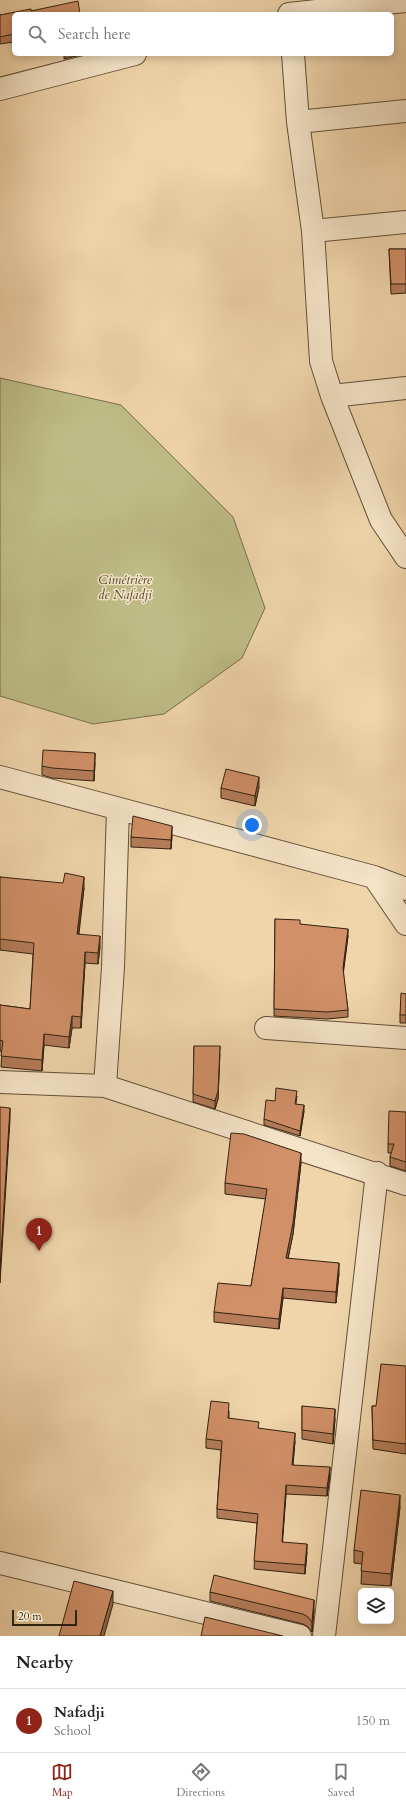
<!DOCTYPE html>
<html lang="en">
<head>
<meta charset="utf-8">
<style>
	:root { --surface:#fff; --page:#f2f2f2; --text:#222; --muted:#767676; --line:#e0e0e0; --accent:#8f2418 }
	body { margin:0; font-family:Cardo,serif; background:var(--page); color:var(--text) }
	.controls { position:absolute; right:12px; bottom:12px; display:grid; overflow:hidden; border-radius:6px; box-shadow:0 2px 10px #0003 }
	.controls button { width:36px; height:36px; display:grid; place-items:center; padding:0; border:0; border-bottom:1px solid var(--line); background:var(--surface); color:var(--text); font:20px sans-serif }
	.scale { position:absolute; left:12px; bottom:10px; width:65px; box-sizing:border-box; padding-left:4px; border:2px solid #322211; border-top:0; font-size:11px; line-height:14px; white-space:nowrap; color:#322211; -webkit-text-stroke:3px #f5e4c8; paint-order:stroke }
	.you { position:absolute; left:252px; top:825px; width:14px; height:14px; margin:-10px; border:3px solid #fff; border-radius:50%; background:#1a73e8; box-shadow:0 0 0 6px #1a73e833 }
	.badge { display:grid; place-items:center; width:26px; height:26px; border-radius:50%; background:var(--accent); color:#fff; font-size:13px; font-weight:700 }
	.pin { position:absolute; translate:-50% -33px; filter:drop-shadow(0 1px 2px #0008) }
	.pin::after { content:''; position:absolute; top:21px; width:14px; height:12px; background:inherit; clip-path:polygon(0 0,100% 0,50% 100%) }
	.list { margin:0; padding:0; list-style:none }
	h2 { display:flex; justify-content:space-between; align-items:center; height:52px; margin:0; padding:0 16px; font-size:17px }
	h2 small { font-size:13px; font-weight:400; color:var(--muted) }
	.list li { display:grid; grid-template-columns:26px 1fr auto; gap:12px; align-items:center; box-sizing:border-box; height:64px; padding:0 16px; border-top:1px solid var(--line) }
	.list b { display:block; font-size:15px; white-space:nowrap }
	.list p { margin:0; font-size:13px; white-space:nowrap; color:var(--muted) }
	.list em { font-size:13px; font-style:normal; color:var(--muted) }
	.icon { flex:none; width:22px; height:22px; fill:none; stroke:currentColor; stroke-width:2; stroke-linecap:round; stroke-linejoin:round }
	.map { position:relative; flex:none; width:406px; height:1636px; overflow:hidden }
	.search { position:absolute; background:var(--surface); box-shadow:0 2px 10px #0003; left:12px; right:12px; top:12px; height:44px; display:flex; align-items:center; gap:10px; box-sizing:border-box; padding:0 14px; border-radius:6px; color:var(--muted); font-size:15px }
	.sheet { height:116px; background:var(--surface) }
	nav { display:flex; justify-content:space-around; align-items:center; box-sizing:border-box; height:56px; border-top:1px solid var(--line); background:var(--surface); font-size:11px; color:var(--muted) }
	nav a { display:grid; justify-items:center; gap:2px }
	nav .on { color:var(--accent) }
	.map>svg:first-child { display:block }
	.green { fill:#bebc86; stroke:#786f4c }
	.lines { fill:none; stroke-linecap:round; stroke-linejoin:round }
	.minor-casing { stroke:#624f38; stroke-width:24 }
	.minor { stroke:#f5e4c8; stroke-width:22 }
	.wall { fill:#b47c59; stroke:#322211 }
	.shaded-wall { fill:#926549; stroke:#322211 }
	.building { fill:#d19068; stroke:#322211 }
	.labels { text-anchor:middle; stroke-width:3; stroke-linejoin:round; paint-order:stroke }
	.park-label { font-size:13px; font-style:italic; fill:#55482e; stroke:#f5e4c8 }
</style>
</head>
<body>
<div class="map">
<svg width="406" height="1636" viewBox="0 0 406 1636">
	<rect width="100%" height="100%" fill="#f0d5ab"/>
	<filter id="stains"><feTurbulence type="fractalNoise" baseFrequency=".005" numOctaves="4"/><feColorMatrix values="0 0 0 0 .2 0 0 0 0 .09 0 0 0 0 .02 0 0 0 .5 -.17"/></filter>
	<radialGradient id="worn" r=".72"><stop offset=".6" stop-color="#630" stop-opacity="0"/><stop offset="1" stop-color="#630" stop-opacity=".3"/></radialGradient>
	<path class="green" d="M0 378 121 405 233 517 265 608 242 658 164 714 93 724 0 696Z"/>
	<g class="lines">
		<defs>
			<path id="minor" d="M289 14 406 1
				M293 54 298 122 313 231 321 361 332 396 381 520 406 557
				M0 89 135 54
				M298 122 406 111
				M313 231 406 222
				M332 396 406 388
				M0 777 374 877 406 889
				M374 877 406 924
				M266 1028 406 1038
				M0 1082 105 1086 406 1184
				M105 1086 113 967 118 809
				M0 1563 300 1636
				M324 1636 377 1173"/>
		</defs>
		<use href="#minor" class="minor-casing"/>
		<use href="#minor" class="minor"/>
	</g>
	<path class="wall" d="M31 11 14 14V42L0 44V15Z
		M389 249H406V293L391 294Z
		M95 763 94 781 52 778 42 775V766Z
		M259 787 255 806 221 798V788Z
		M172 836 171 849 131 847V837Z
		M0 877 84 888 79 934 100 947 98 964 85 963 81 1028H72L69 1048 44 1045 42 1071 1 1067 2 1052 0 1051V1005L30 1009 33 954 0 950Z
		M275 919 300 924 348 936 343 972 348 1010V1017L327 1019 274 1016Z
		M406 994V1023H400V1015Z
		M194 1046 220 1054 218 1099 215 1109 193 1102Z
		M297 1096 296 1104 304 1111 300 1136 264 1125V1119L275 1101Z
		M406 1112V1171L390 1166V1157L392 1153H388V1144Z
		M301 1163 293 1234 288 1258 339 1273 336 1303 283 1298 279 1329 214 1322V1312L251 1286 266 1199 225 1194V1183Z
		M406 1366V1454L373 1449 372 1406H376Z
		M302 1406 335 1419 333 1444 302 1439Z
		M229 1411V1418L295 1441 293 1465 330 1476 327 1496 286 1494 282 1542 307 1552 305 1574 254 1569 257 1523 217 1518V1509L221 1450 206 1448V1439Z
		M400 1507 391 1586 361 1584 362 1564 354 1563V1550Z
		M210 1592 314 1610 312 1632 308 1627 303 1624 210 1601Z"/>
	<path class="shaded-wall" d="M64 54H85L64 59Z
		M95 753V763L94 781V771Z
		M259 777V787L255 806V796Z
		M172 826V836L171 849V840Z
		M84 877V888L77 945V934Z
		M348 929V936L343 976V968Z
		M100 936V947L98 964V953Z
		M85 952V963L81 1028V1017Z
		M72 1016V1028L69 1048V1037Z
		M44 1034V1045L42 1071V1060Z
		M220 1046 218 1099 215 1109V1101Z
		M304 1105V1111L300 1136V1131Z
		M10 1108V1120L0 1283V1270Z
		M301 1153V1163L293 1234 286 1268V1258Z
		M339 1263V1273L336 1303V1292Z
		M283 1288V1298L279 1329V1319Z
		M335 1409V1419L333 1444V1434Z
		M295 1433V1441L292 1474V1465Z
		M330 1467V1476L327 1496V1488Z
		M286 1485V1494L282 1550V1542Z
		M400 1495V1507L391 1586V1574Z
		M307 1544V1552L305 1574V1565Z
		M113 1591V1604L104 1636H100Z
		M314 1600V1610L312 1632V1622Z"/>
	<path class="building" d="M78 1 80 14H14V34L0 37V15L31 9V11Z
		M389 249H406V284H391Z
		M43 750 95 753 94 771 52 768 42 766Z
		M226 769 259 777 255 796 221 788Z
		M133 816 172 826 171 840 131 837Z
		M65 873 84 877 77 934 100 936 98 953 85 952 81 1017 72 1016 69 1037 44 1034 42 1060 1 1056 3 1041 0 1040V1005L30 1009 34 943 0 939V877L63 883Z
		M275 919 300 920V924L348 929 343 968 348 1010 327 1012 274 1009Z
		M401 993 406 994V1015H400Z
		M194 1046H220L218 1091 215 1101 193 1094Z
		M276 1088 297 1091 295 1104 304 1105 300 1131 264 1119 266 1100 275 1101Z
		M0 1107 10 1108 0 1270Z
		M389 1111 406 1112V1162L390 1157 394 1144H388Z
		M231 1133 244 1134 301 1153 293 1223 286 1258 339 1263 336 1292 283 1288 279 1319 214 1312 218 1283 251 1286 267 1189 225 1183Z
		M381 1364 406 1366V1444L373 1440 372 1406H376Z
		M211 1401 229 1403 228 1418 259 1422 258 1428 295 1433 292 1465 330 1467 327 1488 286 1485 282 1542 307 1544 305 1565 254 1561 258 1514 217 1509 222 1441 206 1439Z
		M302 1406 335 1409 333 1434 302 1430Z
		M361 1490 400 1495 391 1574 361 1571 363 1552 354 1550Z
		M214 1575 314 1600 312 1622 308 1617 303 1614 210 1592Z
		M74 1581 113 1591 100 1636H59Z
		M205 1617 283 1636H201Z"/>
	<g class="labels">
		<g class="park-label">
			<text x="125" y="584">Cimétrière<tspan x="125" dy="15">de Nafadji</tspan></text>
		</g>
	</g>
	<rect width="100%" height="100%" filter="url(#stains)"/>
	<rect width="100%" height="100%" fill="url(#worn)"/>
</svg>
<div class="controls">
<button><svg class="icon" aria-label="layers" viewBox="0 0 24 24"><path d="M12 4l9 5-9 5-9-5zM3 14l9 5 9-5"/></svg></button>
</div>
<div class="scale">20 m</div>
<div class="you"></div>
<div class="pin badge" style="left:39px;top:1251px">1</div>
<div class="search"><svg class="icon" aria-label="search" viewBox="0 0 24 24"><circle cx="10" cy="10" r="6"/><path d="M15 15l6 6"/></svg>Search here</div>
</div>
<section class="sheet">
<h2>Nearby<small></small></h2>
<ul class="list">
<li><span class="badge">1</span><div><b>Nafadji</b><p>School</p></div><em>150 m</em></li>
</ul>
</section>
<nav>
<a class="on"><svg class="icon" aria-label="map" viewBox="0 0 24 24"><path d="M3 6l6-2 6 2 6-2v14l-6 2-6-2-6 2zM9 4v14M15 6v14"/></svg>Map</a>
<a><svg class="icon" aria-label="directions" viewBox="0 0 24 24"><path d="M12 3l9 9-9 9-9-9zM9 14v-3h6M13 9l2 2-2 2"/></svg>Directions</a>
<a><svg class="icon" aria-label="saved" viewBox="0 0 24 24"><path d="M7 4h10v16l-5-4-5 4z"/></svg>Saved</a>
</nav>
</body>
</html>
